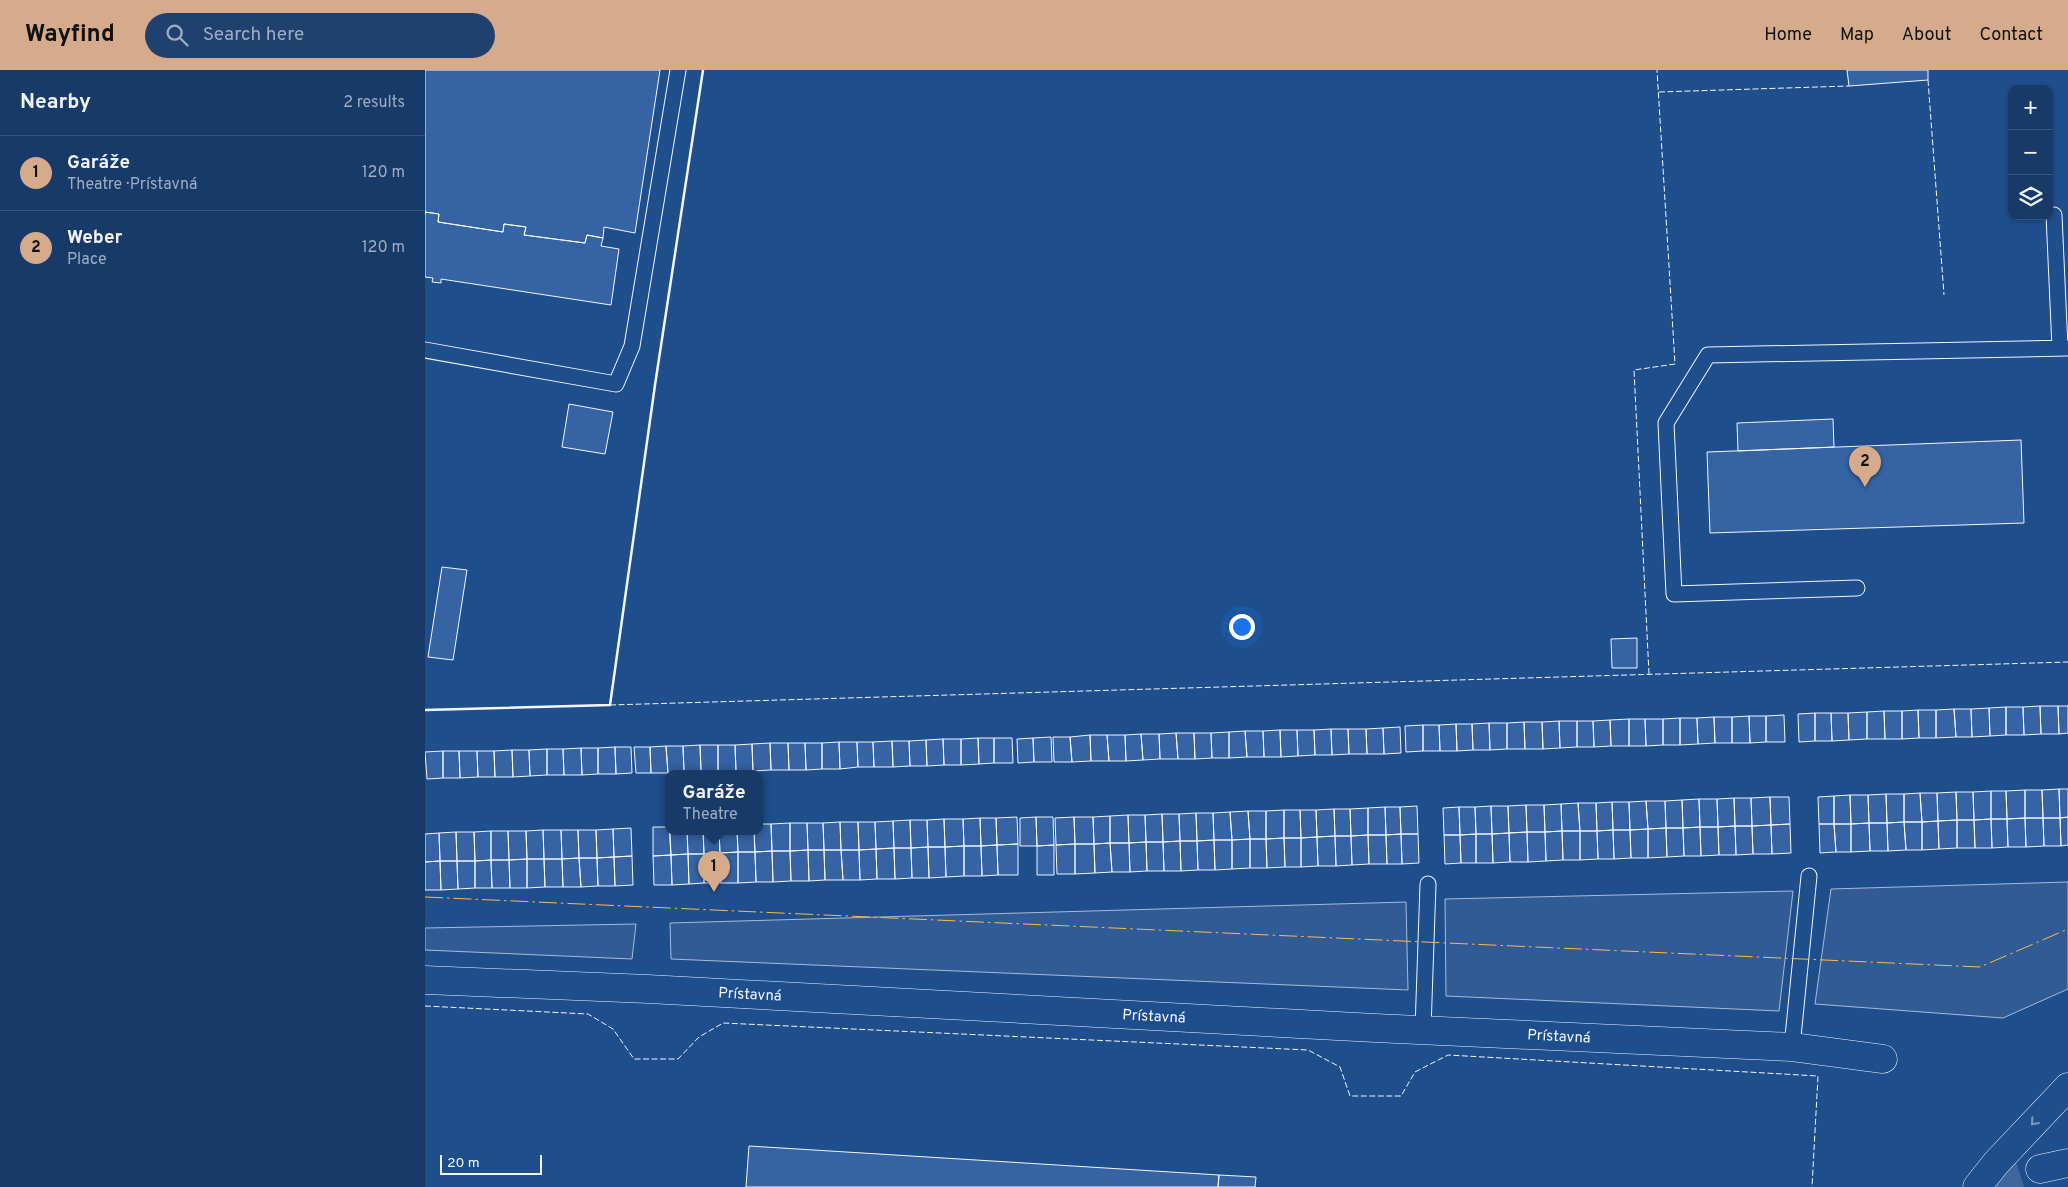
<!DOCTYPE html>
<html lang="en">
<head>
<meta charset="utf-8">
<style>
	:root { --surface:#173a69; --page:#20416f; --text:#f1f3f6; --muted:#9eadc0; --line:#36547d; --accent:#d6ab8b }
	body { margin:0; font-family:Overpass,sans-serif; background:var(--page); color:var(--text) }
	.controls { position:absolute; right:15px; top:15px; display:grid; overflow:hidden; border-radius:10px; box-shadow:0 1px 4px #0004 }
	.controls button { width:45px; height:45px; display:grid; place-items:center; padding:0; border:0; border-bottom:1px solid var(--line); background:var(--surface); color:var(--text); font:25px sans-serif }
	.scale { position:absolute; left:15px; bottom:12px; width:102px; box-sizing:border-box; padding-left:5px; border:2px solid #f2f6ff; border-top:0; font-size:14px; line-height:18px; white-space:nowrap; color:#f2f6ff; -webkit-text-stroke:4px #1f4e8c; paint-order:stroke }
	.you { position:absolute; left:816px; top:556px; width:18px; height:18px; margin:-12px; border:4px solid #fff; border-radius:50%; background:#1a73e8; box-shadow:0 0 0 8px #1a73e833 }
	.badge { display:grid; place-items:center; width:32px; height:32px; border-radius:50%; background:var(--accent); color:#111; font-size:16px; font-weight:700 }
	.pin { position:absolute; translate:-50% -41px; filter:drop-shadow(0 1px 2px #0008) }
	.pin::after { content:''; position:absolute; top:26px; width:18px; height:15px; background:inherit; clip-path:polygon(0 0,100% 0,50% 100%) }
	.popup { position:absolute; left:240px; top:700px; width:98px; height:65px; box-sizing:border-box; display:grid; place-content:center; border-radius:10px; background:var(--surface); filter:drop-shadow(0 1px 4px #0005); font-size:16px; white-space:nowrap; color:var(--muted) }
	.popup b { font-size:19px; color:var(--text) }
	.popup::after { content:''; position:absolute; left:50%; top:100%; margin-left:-10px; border:10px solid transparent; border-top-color:var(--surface) }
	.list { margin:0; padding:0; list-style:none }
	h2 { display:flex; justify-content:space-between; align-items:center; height:65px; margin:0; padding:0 20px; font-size:21px }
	h2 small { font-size:16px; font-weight:400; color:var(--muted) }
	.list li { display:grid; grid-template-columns:32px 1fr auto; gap:15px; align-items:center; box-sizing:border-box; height:75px; padding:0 20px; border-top:1px solid var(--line) }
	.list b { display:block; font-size:19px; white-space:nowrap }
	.list p { margin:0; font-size:16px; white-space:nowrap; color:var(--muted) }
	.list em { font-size:16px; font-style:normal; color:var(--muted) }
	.icon { flex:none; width:28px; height:28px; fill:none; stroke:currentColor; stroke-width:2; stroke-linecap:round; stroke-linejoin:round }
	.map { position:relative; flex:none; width:1643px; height:1117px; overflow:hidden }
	header { display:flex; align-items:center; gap:30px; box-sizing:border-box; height:70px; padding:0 25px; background:var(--accent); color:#111 }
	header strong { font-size:24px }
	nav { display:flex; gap:28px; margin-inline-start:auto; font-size:18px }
	.search { width:350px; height:45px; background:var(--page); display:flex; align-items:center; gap:12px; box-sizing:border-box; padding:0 18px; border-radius:28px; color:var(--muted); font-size:19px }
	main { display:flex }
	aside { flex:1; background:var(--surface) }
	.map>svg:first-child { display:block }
	.green { fill:#305b95; stroke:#a8bbd7 }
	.building { fill:#3563a3; stroke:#f2f6ff }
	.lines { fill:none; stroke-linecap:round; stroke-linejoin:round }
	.motorway-tunnel { stroke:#3f679d; stroke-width:28; stroke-dasharray:28 14; stroke-linecap:butt }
	.service-casing { stroke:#f2f6ff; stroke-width:17 }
	.minor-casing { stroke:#f2f6ff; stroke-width:29 }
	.motorway-casing { stroke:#f2f6ff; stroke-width:29 }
	.service { stroke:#1f4e8c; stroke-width:15 }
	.minor { stroke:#1f4e8c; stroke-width:28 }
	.motorway { stroke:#1f4e8c; stroke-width:28 }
	.fence { stroke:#f2f6ff; stroke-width:1; stroke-dasharray:6 2.5; stroke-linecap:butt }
	.wall { stroke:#f2f6ff; stroke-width:2.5 }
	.power { stroke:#ffb74d; stroke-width:1; stroke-dasharray:18 4 2.5 4; stroke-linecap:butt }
	.oneway { stroke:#7e9ac0 }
	.labels { text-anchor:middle; stroke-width:4; stroke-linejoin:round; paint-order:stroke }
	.street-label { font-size:15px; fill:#f2f6ff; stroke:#1f4e8c }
</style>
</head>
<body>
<header>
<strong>Wayfind</strong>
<div class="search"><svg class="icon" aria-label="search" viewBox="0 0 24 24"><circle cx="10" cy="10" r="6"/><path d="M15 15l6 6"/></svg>Search here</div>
<nav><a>Home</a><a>Map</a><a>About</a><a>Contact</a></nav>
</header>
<main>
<aside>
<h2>Nearby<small>2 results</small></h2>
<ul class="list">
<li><span class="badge">1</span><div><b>Garáže</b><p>Theatre · Prístavná</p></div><em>120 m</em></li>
<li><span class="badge">2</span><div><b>Weber</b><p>Place</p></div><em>120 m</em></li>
</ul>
</aside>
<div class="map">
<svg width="1643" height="1117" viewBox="0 0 1643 1117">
	<rect width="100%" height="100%" fill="#1f4e8c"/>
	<path class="green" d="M1643 812V919L1578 948 1390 934 1406 819Z
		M1368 821 1354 941 1021 926 1020 829Z
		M981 832 983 920 246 889 245 853Z
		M211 854 207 889 0 880V858Z"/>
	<path class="building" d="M0 0H235L210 163 179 157 178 168 162 165 160 173 99 165 101 157 79 154 78 162 13 152 14 144 0 142V144Z
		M1422 0H1503V10L1424 16Z
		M0 142 14 144 13 152 78 162 79 154 101 157 99 165 160 173 162 165 178 168 176 176 194 179 186 235 16 209V213L7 212 8 208 0 207Z
		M144 334 188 342 180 384 137 377Z
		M1408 349 1409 377 1313 381 1312 353Z
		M1596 370 1599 453 1285 463 1282 382Z
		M17 497 42 500 28 590 3 587Z
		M1212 568V598H1187L1186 569Z
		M1615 636H1633L1634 664H1616Z
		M1615 636 1616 664 1599 665 1598 637Z
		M1633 636H1643V663L1634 664Z
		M1581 637H1598L1599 665H1581Z
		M1581 637V665L1565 666 1564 638Z
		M1564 638 1565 666 1547 667 1546 639Z
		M1529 639 1531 667 1511 668V640Z
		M1529 639H1546L1547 667H1531Z
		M1493 640H1511V668H1494Z
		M1493 640 1494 668 1477 669V641Z
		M1459 641H1477V669H1460Z
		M1459 641 1460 669H1442V642Z
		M1442 642V669L1424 670 1423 643Z
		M1390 643H1406L1407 671H1390Z
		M1390 643V671L1374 672 1373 644Z
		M1406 643H1423L1424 670 1407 671Z
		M1359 645 1360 672H1341V646Z
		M1324 646H1341V672L1325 673Z
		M1324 646 1325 673H1307V647Z
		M1289 647 1290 673 1273 674 1272 648Z
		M1289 647H1307V673H1290Z
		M1255 648H1272L1273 674 1255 675Z
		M1255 648V675H1238V649Z
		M1204 649H1220L1221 676H1204Z
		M1204 649V676H1186L1185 650Z
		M1220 649H1238V675L1221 676Z
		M1185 650 1186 676 1169 677 1168 651Z
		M1134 651 1135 678 1118 679 1117 652Z
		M1134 651H1152V677L1135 678Z
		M1152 651H1168L1169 677H1152Z
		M1099 652 1100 679H1082V653Z
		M1099 652H1117L1118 679H1100Z
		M1064 653 1065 680H1048L1047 654Z
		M1064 653H1082V679L1065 680Z
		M1031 654H1047L1048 680 1032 681Z
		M1031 654 1032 681H1015L1014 655Z
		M998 655V681L981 682 980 656Z
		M998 655H1014L1015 681H998Z
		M975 657 976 683 959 684 958 658Z
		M958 658 959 684H942L941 659Z
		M906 659H923L924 684 907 685Z
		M906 659 907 685H890L889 660Z
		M923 659H941L942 684H924Z
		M855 660H872L873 686 856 687Z
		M855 660 856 687H839L838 661Z
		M872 660H889L890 685 873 686Z
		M820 661 822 687 804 688V662Z
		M820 661H838L839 687H822Z
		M804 662V688H787L786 663Z
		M751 663H769L770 689H753Z
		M751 663 753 689H735L734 664Z
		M769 663H786L787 688 770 689Z
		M716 664H734L735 689 718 690Z
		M716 664 718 690 701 691 700 665Z
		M665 665H682L684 691H666Z
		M665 665 666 691 647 692 645 667Z
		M682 665H700L701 691H684Z
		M626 667 627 692H609L608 668Z
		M628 667H645L647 692H629Z
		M553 668 554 694 536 695V669Z
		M553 668H569V693L554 694Z
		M569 668H587L588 693H569Z
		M608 668 609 692 593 693 592 669Z
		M518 669H536V695H519Z
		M518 669 519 695 502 696 501 670Z
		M501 670 502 696H485L484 671Z
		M467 671 468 697H449L448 672Z
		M467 671H484L485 696 468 697Z
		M414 672 415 699H397V673Z
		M414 672H432L433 697 415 699Z
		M432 672H448L449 697H433Z
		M345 673H363L364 700H346Z
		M345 673 346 700 328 701 327 674Z
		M363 673H380L381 700H364Z
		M380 673H397V699L381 700Z
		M327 674 328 701H311L310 675Z
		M275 675 276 701 259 702 258 676Z
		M275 675H293V701H276Z
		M293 675H310L311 701H293Z
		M241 676H258L259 702 243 703Z
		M241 676 243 703H226L225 677Z
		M190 677 191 704H173V678Z
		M190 677H206L207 703 191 704Z
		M209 677H225L226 703H211Z
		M156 678 157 705H139L138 679Z
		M156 678H173V704L157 705Z
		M122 679V705L105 706 104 680Z
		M122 679H138L139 705H122Z
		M87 680H104L105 706 88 707Z
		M87 680 88 707H70L69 681Z
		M18 681H34L35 708H18Z
		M18 681V708L2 709 0 682Z
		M34 681H52L53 707 35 708Z
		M52 681H69L70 707H53Z
		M1634 719H1643V747L1635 748Z
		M1634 719 1635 748H1618L1617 720Z
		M1600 720V748L1582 749 1581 721Z
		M1600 720H1617L1618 748H1600Z
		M1566 721V749L1549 750 1548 722Z
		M1566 721H1581L1582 749H1566Z
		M1531 722H1548L1549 750H1532Z
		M1531 722 1532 750 1513 751 1512 723Z
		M1495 723 1497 752H1479V724Z
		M1495 723H1512L1513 751 1497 752Z
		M1461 724H1479V752L1462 753Z
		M1461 724 1462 753H1444L1443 725Z
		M1425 725 1426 754H1409V726Z
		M1425 725H1443L1444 753 1426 754Z
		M1409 726V754H1394L1393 727Z
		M1345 727H1364L1365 754 1346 755Z
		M1345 727 1346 755 1327 756 1326 728Z
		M1309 728 1310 756 1293 757 1292 729Z
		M1309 728H1326L1327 756H1310Z
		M1274 729 1275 757 1258 758 1257 730Z
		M1274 729H1292L1293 757H1275Z
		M1257 730 1258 758H1241L1240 731Z
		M1221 731 1223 759 1205 760 1204 732Z
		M1221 731H1240L1241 758 1223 759Z
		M1187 732H1204L1205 760H1188Z
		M1187 732 1188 760 1172 761 1171 733Z
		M1153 733H1171L1172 761H1155Z
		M1153 733 1155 761H1137L1136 734Z
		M1136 734 1137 761 1120 762 1119 735Z
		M1101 735 1102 762 1084 763 1083 736Z
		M1101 735H1119L1120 762H1102Z
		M992 736 993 764H976L975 737Z
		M1066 736H1083L1084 763 1067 764Z
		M1066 736 1067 764H1051L1050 737Z
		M960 737 961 765H943V738Z
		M960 737H975L976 764 961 765Z
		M1034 737H1050L1051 764 1035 765Z
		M1034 737 1035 765H1019L1018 738Z
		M943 738V765L926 766 925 739Z
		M909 739H925L926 766H910Z
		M909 739 910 766 892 767 891 740Z
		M859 740V768L841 769V741Z
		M859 740H875L876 768H859Z
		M875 740H891L892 767 876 768Z
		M823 741H841V769H825Z
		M823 741 825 769 807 770 805 742Z
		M805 742 807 770H789L788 743Z
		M771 743H788L789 770 772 771Z
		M771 743 772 771H755L754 744Z
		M737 744 738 772H721L720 745Z
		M737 744H754L755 771 738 772Z
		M703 745H720L721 772 704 773Z
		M703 745 704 773H685V746Z
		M685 746V773L669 774 668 747Z
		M592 747 593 774 572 775 571 748Z
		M611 747 612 776H595V748Z
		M611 747H628L629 775 612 776Z
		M649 747H668L669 774H650Z
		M649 747 650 774 631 775 630 748Z
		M1643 747V775L1636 776 1635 748Z
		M555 748H571L572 775 556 776Z
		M555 748 556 776H539L538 749Z
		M1600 748 1601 777H1583L1582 749Z
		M1600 748H1618L1619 776 1601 777Z
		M1618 748H1635L1636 776H1619Z
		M519 749 520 777H503L502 750Z
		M519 749H538L539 776 520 777Z
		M1566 749 1567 778H1550L1549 750Z
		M1566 749H1582L1583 777 1567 778Z
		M485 750H502L503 777 486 778Z
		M485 750 486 778H469L468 751Z
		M1532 750V778L1514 779 1513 751Z
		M1532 750H1549L1550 778H1532Z
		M468 751 469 778 451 779 450 752Z
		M1513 751 1514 779 1497 780V752Z
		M415 752 416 780H399L398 753Z
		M415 752H433L434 780H416Z
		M433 752H450L451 779 434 780Z
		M1479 752 1481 780 1463 781 1462 753Z
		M1479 752H1497V780H1481Z
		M365 753V781H347L346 754Z
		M365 753H382L383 780 365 781Z
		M382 753H398L399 780H383Z
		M1444 753H1462L1463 781H1445Z
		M1444 753 1445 781 1426 782V754Z
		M334 754H346L347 781 330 782 329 761H334Z
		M1365 754 1366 783 1347 784 1346 755Z
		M1394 754H1409L1411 782 1395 783Z
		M1409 754H1426V782H1411Z
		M1346 755 1347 784H1328L1327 756Z
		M1310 756 1311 785H1294L1293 757Z
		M1310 756H1327L1328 784 1311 785Z
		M228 757H244L246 785 228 786Z
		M1275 757H1293L1294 785 1276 786Z
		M1275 757 1276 786H1259L1258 758Z
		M206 758 207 786 189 787 188 759Z
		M1241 758 1242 787 1223 788V759Z
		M1241 758H1258L1259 786 1242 787Z
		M188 759 189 787 172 788 171 760Z
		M1223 759V788H1206L1205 760Z
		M118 760 119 789H102L101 761Z
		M118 760H136L137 789H119Z
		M136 760H153L154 788 137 789Z
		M153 760H171L172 788H154Z
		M1188 760H1205L1206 788 1189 789Z
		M1188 760 1189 789H1173L1172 761Z
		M66 761V790L50 791 49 762Z
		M66 761H83L84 790H66Z
		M83 761H101L102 789 84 790Z
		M245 761H262L263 784 246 785Z
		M262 761H278L279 784H263Z
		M278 761H294L295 783 279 784Z
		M294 761H312L313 782 295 783Z
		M312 761H329L330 782H313Z
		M1137 761H1155V790H1138Z
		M1137 761 1138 790 1121 791 1120 762Z
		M1155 761H1172L1173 789 1155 790Z
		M31 762H49L50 791H32Z
		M31 762 32 791H15L14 763Z
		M1102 762 1103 792H1085L1084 763Z
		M1102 762H1120L1121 791 1103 792Z
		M14 763 15 791 0 792V764Z
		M1084 763 1085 792 1068 793 1067 764Z
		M976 764 977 794H962L961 765Z
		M976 764H993L994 793 977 794Z
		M1051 764H1067L1068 793H1051Z
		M1051 764V793H1036L1035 765Z
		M943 765H961L962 794H944Z
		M943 765 944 794 927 795 926 766Z
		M1019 765H1035L1036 793 1020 794Z
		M910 766H926L927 795 911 796Z
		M910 766 911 796H893L892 767Z
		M892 767 893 796 876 797V768Z
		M859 768 860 797 842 798 841 769Z
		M859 768H876V797H860Z
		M825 769V798L807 799V770Z
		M825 769H841L842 798H825Z
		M789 770H807V799L790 800Z
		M789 770 790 800H773L772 771Z
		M755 771H772L773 800 756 801Z
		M755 771 756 801H739L738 772Z
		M721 772 722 801 705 802 704 773Z
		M721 772H738L739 801H722Z
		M685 773H704L705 802H687Z
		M685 773 687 802 670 803 669 774Z
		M593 774V805H573L572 775Z
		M650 774V804H632L631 775Z
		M650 774H669L670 803 650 804Z
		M572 775 573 805 557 806 556 776Z
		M629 775V805H612V776Z
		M539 776H556L557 806H539Z
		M539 776V806L521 807 520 777Z
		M503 777H520L521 807 504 808Z
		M503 777 504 808H487L486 778Z
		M469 778 470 809H452L451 779Z
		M469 778H486L487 808 470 809Z
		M451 779 452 809 435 810 434 780Z
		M383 780 384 811H366L365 781Z
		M383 780H399L400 810 384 811Z
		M399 780H416L418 810H400Z
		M416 780H434L435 810H418Z
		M347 781H365L366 811 348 812Z
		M347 781 348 812H331L330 782Z
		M313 782V813H296L295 783Z
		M313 782H330L331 812 313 813Z
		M295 783 296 813H279V784Z
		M263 784 264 814 247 815 246 785Z
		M263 784H279V813L264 814Z
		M246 785 247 815H229L228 786Z
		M207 786 208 815 190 816 189 787Z
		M189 787 190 816H173L172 788Z
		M154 788H172L173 816 156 817Z
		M154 788 156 817H138L137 789Z
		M102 789H119L120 817 102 818Z
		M102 789V818H85L84 790Z
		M119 789H137L138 817H120Z
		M66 790H84L85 818H67Z
		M66 790 67 818H50V791Z
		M15 791 16 820H0V792Z
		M15 791H32L33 819 16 820Z
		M32 791H50V818L33 819Z
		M324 1076 794 1105 793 1117H321Z
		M794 1105 831 1107 830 1117H793Z"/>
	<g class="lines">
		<path class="motorway-tunnel" d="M1570 1117 1587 1108 1615 1099"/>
		<defs>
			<path id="service" d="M1629 145 1635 278
				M0 280 191 314 207 276 253 0
				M1432 518 1249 524 1241 353 1283 285 1643 278
				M998 959 1003 814
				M1367 977 1384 806"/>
			<path id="minor" d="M0 910 223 919 950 958 1367 977 1458 989"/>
			<path id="motorway" d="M1615 1099 1643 1093
				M1552 1117 1571 1093 1643 1017"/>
		</defs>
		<use href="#service" class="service-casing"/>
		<use href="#minor" class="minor-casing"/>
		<use href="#motorway" class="motorway-casing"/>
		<use href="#service" class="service"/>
		<use href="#minor" class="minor"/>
		<use href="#motorway" class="motorway"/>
		<path class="fence" d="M1503 10 1519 225
			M1234 22 1424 16
			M1224 604 1209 300 1250 294 1232 0
			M185 635 1643 592
			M0 936 163 944 188 959 209 989H253L274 967 298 953 883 980 915 997 925 1026H976L990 1002 1023 985 1393 1006 1387 1117"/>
		<path class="wall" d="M0 640 185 635 230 315 278 0"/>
		<path class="power" d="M0 827 1555 897 1643 859"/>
	</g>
	<defs><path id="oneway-chevron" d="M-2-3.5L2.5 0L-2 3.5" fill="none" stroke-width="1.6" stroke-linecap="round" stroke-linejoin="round" transform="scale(1.25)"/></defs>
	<use class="oneway" href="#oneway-chevron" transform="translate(1609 1052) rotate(132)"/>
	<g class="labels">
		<g class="street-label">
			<text transform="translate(325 924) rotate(3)" y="5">Prístavná</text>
			<text transform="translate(729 946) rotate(3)" y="5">Prístavná</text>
			<text transform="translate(1134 966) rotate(3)" y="5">Prístavná</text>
		</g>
	</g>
</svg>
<div class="controls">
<button>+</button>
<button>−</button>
<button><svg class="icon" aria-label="layers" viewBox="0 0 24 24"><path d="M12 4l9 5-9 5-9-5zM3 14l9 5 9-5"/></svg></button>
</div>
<div class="scale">20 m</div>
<div class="you"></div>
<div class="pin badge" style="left:289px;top:822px">1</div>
<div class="popup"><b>Garáže</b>Theatre</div>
<div class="pin badge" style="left:1440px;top:417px">2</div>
</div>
</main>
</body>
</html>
